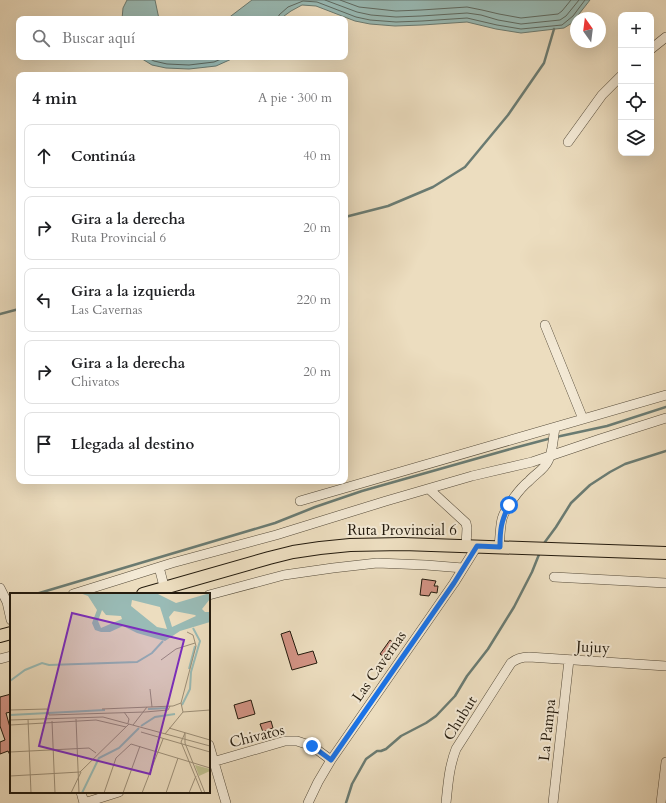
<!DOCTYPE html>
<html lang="es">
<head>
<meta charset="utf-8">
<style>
	:root { --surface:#fff; --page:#f2f2f2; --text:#202124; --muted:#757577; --line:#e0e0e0 }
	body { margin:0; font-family:Cardo,serif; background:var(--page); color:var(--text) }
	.controls { position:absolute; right:12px; top:12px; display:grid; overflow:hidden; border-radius:8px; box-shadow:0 4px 16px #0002 }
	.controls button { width:36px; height:36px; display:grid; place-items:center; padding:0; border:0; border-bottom:1px solid var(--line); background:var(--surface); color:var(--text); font:20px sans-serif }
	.compass { position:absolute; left:570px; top:12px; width:36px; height:36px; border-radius:50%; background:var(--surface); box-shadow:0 4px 16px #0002; rotate:346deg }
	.stop { position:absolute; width:12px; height:12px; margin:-9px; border:3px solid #1a73e8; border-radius:50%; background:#fff }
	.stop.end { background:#1a73e8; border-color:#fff; box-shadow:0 1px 4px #0008 }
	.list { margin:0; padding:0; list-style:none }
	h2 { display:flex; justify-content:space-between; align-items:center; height:52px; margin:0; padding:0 16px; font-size:17px }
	h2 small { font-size:13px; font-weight:400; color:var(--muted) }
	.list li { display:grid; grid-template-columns:26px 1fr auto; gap:12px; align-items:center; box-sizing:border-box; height:64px; margin:0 8px 8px; padding:0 8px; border:1px solid var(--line); border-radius:8px }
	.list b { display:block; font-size:15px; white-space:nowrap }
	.list p { margin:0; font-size:13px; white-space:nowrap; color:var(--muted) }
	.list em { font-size:13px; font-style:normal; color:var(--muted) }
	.icon { flex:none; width:22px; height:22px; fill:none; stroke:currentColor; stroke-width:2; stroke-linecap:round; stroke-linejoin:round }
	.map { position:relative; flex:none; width:666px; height:803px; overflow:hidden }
	.search { position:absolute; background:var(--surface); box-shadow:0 4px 16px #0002; left:16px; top:16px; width:332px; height:44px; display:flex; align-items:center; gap:10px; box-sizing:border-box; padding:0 14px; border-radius:8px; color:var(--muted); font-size:15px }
	.panel { position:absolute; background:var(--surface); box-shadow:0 4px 16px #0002; left:16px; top:72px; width:332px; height:412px; border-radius:8px }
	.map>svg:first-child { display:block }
	.water { fill:#99bbb6; stroke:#6a7b72 }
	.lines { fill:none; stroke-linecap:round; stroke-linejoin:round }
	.shore { stroke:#5e6a62; stroke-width:1 }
	.stream { stroke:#6a7b72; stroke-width:2.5 }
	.building { fill:#d29384; stroke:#231a0d }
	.minor-casing { stroke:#554b3a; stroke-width:10 }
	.major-casing { stroke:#231a0d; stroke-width:14 }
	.minor { stroke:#f3e9d5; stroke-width:9 }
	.major { stroke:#ecddbf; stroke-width:12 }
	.route { stroke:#1a73e8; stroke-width:5 }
	.labels { text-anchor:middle; stroke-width:4; stroke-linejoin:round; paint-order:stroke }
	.street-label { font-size:15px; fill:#231a0d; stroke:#f3e9d5 }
	.inset-river { fill:none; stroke:#99bbb6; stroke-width:2 }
	.inset-road { fill:none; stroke:#9c8f78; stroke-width:1 }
	.view { fill:#7b2cbf; fill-opacity:0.15; stroke:#7b2cbf; stroke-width:2 }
	.inset-edge { fill:none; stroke:#231a0d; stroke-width:2 }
</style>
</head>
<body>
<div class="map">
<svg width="666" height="803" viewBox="0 0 666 803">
	<rect width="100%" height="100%" fill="#ecddbf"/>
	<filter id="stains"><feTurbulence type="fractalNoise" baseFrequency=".005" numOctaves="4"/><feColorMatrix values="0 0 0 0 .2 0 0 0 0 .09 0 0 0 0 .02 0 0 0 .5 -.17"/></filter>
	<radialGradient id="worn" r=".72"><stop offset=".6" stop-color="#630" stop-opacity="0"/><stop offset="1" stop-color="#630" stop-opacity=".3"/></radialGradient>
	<path class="water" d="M127 0H155L159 19H122L123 8Z
		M252 0H590L572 23 564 28 521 33 496 29 467 22 422 25 395 26 370 24 355 21 316 6 302 5 291 11 280 19H227Z
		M139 57H236L216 66 189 69 166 68 152 65Z"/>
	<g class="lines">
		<path class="shore" d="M325 0 357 12 371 15 396 17 421 16 467 13 481 15 498 20 521 24 560 20 566 16 579 0
			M340 0 359 7 396 11 421 10 467 7 482 10 499 14 521 18 558 14 562 11 571 0
			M278 19 279 15 288 7 303 1 317 2 356 17 370 20 396 22 422 21 467 18 497 25 521 29 562 25 573 16 585 0
			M146 57 154 61 167 64 189 65 214 62 226 57
			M159 57C177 60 196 60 214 57"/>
		<path class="stream" d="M345 217 388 206 433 187 465 167 508 115 544 63 554 29
			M0 314 19 309
			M556 437 607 426 666 407
			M542 546 556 527 571 503 590 485 610 472 625 464 666 451
			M36 594 275 523 315 507 362 491 514 448 548 439
			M346 803 352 784 366 759 377 751H381L386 749 401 736 426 723 436 716 455 696 467 676 488 649 514 607 532 572 540 552"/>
	</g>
	<path class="building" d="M422 579 436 581 434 586H438L437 593 431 592 429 596 420 595Z
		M290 631 298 655 313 651 317 663 292 670 281 634Z
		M390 640 399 647 389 660 380 654Z
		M11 694V712L6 713 11 731V755H10L8 751 0 754V742L5 740 0 726V697Z
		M251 700 255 714 238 719 234 705Z
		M271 721 273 728 263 732 260 724Z"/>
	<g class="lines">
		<defs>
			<path id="minor" d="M651 49 666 37
				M568 142 602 95 621 76
				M545 325 583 419
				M429 489 466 523 467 528 466 546
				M300 501 666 395
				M499 547C500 538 500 528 502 519 505 508 520 488 529 481 535 474 544 470 548 461 553 452 553 438 555 428
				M159 567 166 594
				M554 577 666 583
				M0 588 7 602 11 620
				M73 594 172 563 276 535 386 501 472 476 532 462 600 439 666 418
				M209 595 284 575 333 568 377 563 426 565 463 568
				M0 659 11 656
				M209 745 226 803
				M209 763 285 741H297L312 746 331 760
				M81 792 84 803
				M84 803 119 792
				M308 803 318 782 331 760 454 583 477 546
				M446 803C448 784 449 767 456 749L511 663C517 658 522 657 529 657L666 666
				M553 803 569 660
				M661 803 666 762"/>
			<path id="major" d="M143 594 269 558 293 552 320 548 350 545 403 544 666 553
				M0 636 11 633"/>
		</defs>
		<use href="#minor" class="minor-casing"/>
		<use href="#major" class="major-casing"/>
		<use href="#minor" class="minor"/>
		<use href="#major" class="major"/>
	</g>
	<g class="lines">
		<path class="route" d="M312 746 331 760 454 583 477 546 500 547C500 529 501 522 509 505"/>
	</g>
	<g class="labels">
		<g class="street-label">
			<text x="402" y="535">Ruta Provincial 6</text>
			<text transform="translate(593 647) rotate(3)" y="5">Jujuy</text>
			<text transform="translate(379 666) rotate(-55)" y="5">Las Cavernas</text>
			<text transform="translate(460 718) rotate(-58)" y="5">Chubut</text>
			<text transform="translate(547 730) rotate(-84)" y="5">La Pampa</text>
			<text transform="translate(257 736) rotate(-14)" y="5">Chivatos</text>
		</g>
	</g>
	<g transform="translate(10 593)">
		<rect width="200" height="200" fill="#ecddbf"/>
		<path d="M185 172 200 176V178L189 183Z" fill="#bebf8e"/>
		<path d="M70 0H146L166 10 200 0V6L192 16 195 19H200V29L170 38 155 48 127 40 113 33 100 39H91L85 37 82 30 87 17 78 3ZM122 7 150 14 157 36 147 34 121 13ZM92 17 96 22 111 23 112 26 91 35 88 28ZM164 18 185 22 186 23 162 34 159 24Z" fill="#99bbb6" fill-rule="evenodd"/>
		<path class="inset-river" d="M179 76 185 53M0 88 15 77 32 70 39 72 127 69 142 60 153 48M172 112 180 96 181 79 190 48 183 35M138 116 158 115M0 122 95 117M131 133 145 124 165 121M72 200 89 165 109 155 129 135"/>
		<path class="inset-road" d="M151 67 166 56 185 50M140 96 142 114M92 116 163 113 171 110M0 117 37 116 39 122M114 119 119 126 118 130M173 119 171 110 186 53 183 42 177 39M39 122 135 119 158 117 160 113M18 126 21 200M66 126 69 200M0 127 93 124 200 153M42 128 45 200M0 132 86 127 116 134M123 132 137 114M159 135 200 147M131 139 200 159M175 140 171 149 192 200M175 140V150L195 200M155 141 173 119 200 117M0 159 79 155 86 160M0 183 70 179 119 131M61 200 71 179M94 200 106 165 121 151 200 175M113 200 130 153M132 200 153 146M156 200 168 165M179 200 186 183"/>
		<path class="view" d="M62 20 174 47 140 181 29 153Z"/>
		<rect width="200" height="200" class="inset-edge"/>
	</g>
	<rect width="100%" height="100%" filter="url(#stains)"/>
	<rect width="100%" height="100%" fill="url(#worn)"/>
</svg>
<div class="controls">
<button>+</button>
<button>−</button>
<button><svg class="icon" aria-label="locate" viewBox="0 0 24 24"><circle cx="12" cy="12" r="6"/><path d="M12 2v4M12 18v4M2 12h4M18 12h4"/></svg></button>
<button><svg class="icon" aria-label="layers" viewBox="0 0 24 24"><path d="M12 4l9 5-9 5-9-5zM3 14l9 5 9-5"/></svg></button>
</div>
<svg class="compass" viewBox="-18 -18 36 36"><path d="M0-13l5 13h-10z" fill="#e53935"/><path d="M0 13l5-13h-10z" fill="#757577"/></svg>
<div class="stop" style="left:509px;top:505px"></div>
<div class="stop end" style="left:312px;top:746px"></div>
<div class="search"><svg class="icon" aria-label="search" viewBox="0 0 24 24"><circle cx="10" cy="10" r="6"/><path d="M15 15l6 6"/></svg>Buscar aquí</div>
<section class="panel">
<h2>4 min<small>A pie · 300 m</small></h2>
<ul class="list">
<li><svg class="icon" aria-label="ahead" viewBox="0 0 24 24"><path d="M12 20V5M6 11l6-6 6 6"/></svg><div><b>Continúa</b></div><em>40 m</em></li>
<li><svg class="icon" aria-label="right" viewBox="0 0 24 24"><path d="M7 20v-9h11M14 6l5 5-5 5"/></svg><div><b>Gira a la derecha</b><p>Ruta Provincial 6</p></div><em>20 m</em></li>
<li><svg class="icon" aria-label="left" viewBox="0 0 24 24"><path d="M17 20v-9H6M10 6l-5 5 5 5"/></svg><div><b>Gira a la izquierda</b><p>Las Cavernas</p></div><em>220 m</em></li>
<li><svg class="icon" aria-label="right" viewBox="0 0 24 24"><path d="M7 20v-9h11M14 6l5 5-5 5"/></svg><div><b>Gira a la derecha</b><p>Chivatos</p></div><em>20 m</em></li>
<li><svg class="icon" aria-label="arrive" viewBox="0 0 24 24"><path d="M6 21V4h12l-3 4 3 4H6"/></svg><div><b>Llegada al destino</b></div></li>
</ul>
</section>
</div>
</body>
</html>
